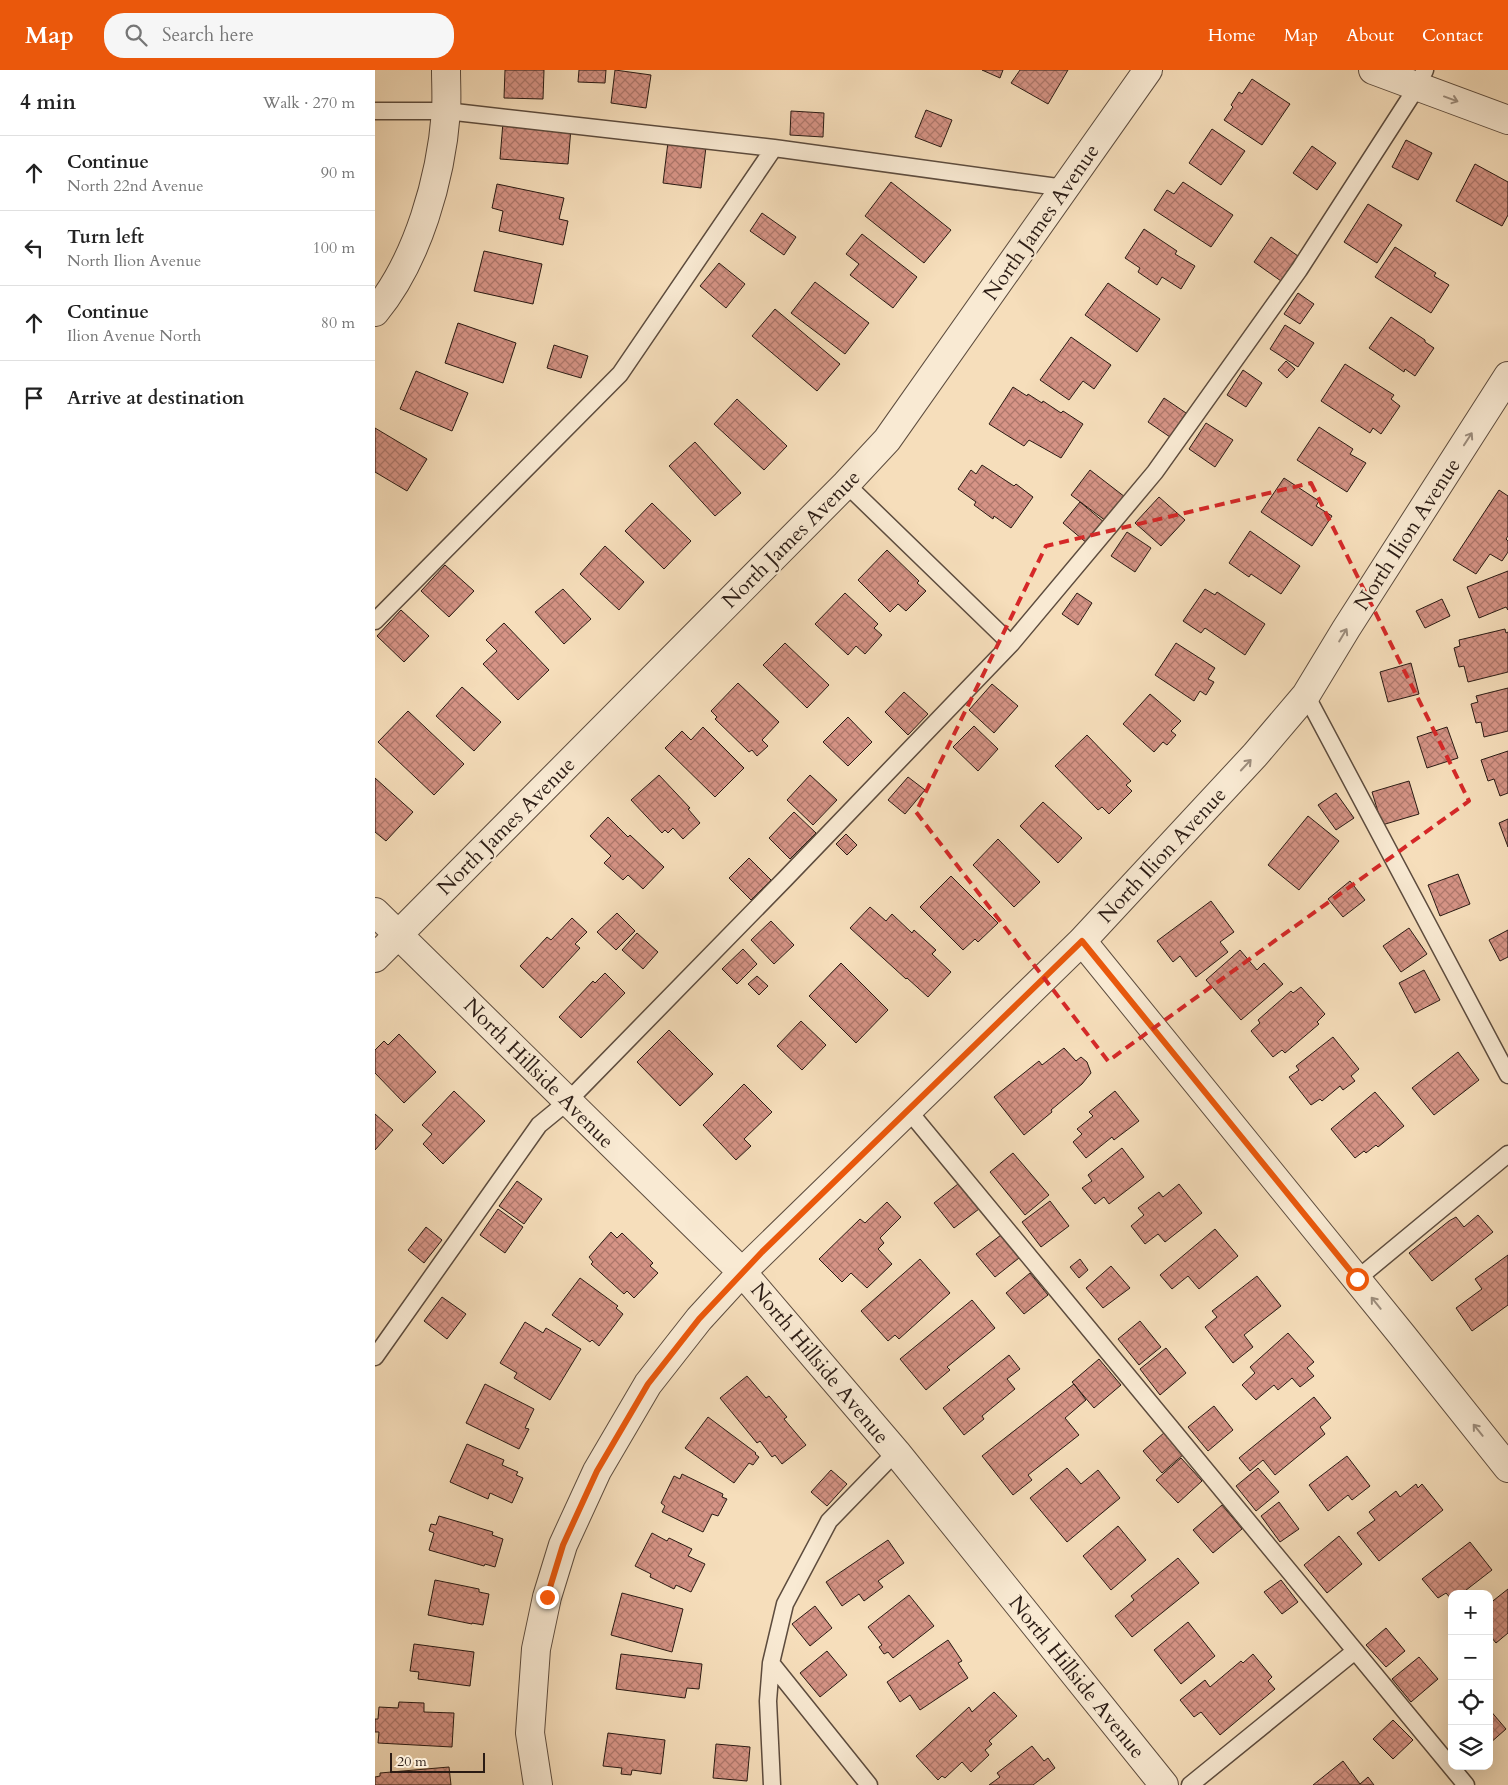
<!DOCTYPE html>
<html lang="en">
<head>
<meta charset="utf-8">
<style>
	:root { --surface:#fff; --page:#f6f6f6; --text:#222; --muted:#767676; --line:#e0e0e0; --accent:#ea580c }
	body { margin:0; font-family:Cardo,serif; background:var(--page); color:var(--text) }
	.controls { position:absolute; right:15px; bottom:15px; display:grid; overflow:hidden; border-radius:10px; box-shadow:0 5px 20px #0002 }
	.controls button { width:45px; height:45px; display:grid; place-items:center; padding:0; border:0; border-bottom:1px solid var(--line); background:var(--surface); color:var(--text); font:25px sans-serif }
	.scale { position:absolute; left:15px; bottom:12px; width:95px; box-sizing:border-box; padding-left:5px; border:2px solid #2a1b14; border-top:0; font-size:14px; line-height:18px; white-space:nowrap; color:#2a1b14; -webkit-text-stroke:4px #f9ead3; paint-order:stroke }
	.stop { position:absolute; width:15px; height:15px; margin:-11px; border:4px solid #ea580c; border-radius:50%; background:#fff }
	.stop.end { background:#ea580c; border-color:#fff; box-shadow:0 1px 5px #0008 }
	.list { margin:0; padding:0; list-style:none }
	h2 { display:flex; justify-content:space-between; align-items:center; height:65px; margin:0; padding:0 20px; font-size:21px }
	h2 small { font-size:16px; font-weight:400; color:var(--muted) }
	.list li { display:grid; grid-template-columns:32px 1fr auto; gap:15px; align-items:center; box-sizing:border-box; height:75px; padding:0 20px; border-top:1px solid var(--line) }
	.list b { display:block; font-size:19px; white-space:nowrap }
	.list p { margin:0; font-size:16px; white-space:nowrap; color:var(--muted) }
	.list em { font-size:16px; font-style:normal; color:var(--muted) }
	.icon { flex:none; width:28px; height:28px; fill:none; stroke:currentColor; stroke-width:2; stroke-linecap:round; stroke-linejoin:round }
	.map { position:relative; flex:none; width:1133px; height:1715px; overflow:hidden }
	header { display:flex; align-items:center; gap:30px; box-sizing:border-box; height:70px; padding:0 25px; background:var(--accent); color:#fff }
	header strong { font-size:24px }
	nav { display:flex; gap:28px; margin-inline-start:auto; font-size:18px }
	.search { width:350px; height:45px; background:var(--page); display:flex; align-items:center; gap:12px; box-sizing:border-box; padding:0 18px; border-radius:20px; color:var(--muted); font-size:19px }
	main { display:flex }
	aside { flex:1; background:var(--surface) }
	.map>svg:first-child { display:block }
	.building { fill:url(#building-cross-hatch); stroke:#2a1b14 }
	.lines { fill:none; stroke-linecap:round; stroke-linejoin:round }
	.service-casing { stroke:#5d4c3e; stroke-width:19 }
	.minor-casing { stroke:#5d4c3e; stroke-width:30 }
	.service { stroke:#f9ead3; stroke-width:16 }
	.minor { stroke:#f9ead3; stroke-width:28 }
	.oneway { stroke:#9c8d7d }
	.route { stroke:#ea580c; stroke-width:6 }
	.marked { fill:none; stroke:#d62828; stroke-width:4; stroke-dasharray:10 6; stroke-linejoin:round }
	.labels { text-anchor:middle; stroke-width:4.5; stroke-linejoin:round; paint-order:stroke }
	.street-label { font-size:21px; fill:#2a1b14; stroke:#f9ead3 }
</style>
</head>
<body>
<header>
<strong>Map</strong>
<div class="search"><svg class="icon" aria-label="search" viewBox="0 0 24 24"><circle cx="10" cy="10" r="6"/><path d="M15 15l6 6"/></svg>Search here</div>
<nav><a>Home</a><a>Map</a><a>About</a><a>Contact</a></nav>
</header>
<main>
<aside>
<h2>4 min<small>Walk · 270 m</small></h2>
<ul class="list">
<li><svg class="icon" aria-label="ahead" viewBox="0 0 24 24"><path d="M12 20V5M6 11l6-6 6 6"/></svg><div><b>Continue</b><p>North 22nd Avenue</p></div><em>90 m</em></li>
<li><svg class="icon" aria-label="left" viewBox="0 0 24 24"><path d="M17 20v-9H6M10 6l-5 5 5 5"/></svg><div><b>Turn left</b><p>North Ilion Avenue</p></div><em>100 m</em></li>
<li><svg class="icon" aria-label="ahead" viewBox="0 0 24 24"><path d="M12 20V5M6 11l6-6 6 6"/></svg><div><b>Continue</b><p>Ilion Avenue North</p></div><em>80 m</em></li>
<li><svg class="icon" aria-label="arrive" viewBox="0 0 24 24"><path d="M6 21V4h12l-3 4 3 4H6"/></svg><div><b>Arrive at destination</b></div></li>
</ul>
</aside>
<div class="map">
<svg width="1133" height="1715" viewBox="0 0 1133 1715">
	<defs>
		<pattern id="building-cross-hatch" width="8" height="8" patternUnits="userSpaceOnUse" patternTransform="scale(1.25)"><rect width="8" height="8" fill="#d69486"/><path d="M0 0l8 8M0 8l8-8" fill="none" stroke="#ae786c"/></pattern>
	</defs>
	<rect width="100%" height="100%" fill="#f6debb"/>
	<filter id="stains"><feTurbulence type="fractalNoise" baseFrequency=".004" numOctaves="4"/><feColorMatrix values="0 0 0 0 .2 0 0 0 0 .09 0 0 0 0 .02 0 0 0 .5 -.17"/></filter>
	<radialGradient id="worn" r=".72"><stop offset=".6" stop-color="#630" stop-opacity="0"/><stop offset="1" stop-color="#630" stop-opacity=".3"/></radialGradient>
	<path class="building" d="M130 0H169L168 29 129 28Z
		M204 0H231L230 13 203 12Z
		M240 0 276 5 271 38 236 33Z
		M607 0H628L625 8Z
		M645 0H693L673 34 636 13Z
		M877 9 915 34 887 75 849 50 858 37 856 35 864 22 867 24Z
		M551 40 577 50 566 77 540 67Z
		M416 41 449 43 448 67 415 65Z
		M128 52 196 58 193 94 125 89Z
		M837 59 870 81 846 115 814 93Z
		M1031 70 1057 83 1043 110 1017 97Z
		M293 72 331 77 326 118 288 113Z
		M937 76 961 93 942 120 918 103Z
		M1100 94 1133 112V145L1127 156 1081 131Z
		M516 112 576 160 549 193 490 146Z
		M808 112 858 145 836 177 779 140 792 120 799 124Z
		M122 114 189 128 184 149 193 151 188 175 124 161 128 141 117 138Z
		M993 134 1027 155 1002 193 969 172Z
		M387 143 421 167 409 185 375 161Z
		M769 159 802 181 800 184 820 196 806 219 787 207 782 215 763 202 765 198 750 188Z
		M487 164 542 207 518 238 475 205 484 194 471 184Z
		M896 167 923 186 906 211 879 192Z
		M1020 177 1061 203 1059 206 1074 215 1056 243 1000 207Z
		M109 181 167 194 158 234 99 221Z
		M344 193 370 214 351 238 325 216Z
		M440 212 494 253 470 284 416 243Z
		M733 213 785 249 762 282 710 245Z
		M923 223 939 234 925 254 909 244Z
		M400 239 465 294 442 321 377 266Z
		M1016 247 1050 270V272L1059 278 1040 306 1030 299 1029 302 994 278Z
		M83 253 141 273 128 313 70 293Z
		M910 255 939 273 923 297 895 279Z
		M696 267 736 295 719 319 708 311 694 330 665 310Z
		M179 275 213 286 206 308 172 298Z
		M911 291 920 299 912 308 903 300Z
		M970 294 1019 325 1016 329 1025 336 1006 364 998 358 995 363 946 331Z
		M868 300 887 313 871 337 852 325Z
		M41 301 93 323 77 361 25 339Z
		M638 317 652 326 653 324 667 333 668 331 686 343 688 341 708 354 686 388 654 370 649 376 614 354Z
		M789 328 811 343 795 367 773 352Z
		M362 329 412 376 389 400 339 354Z
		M831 353 858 370 840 397 814 379Z
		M944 357 978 379 975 384 991 393 972 422 922 390Z
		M0 358 52 389 32 421 0 402Z
		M320 372 366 423 340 446 294 396Z
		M607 395 639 416 641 414 658 427 636 458 619 446 618 449 599 435 601 432 583 419 596 400 601 404Z
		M715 400 750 427 731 451 696 425Z
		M909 408 944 431 941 436 957 446 937 476 886 442Z
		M1124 420 1133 426V466L1131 469 1133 471V482L1127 491 1115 484 1101 504 1078 490Z
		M784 427 810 450 786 476 760 453Z
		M705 432 730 453 713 474 688 453Z
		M277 433 316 471 289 499 250 461Z
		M875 461 925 496 906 524 876 504 874 507 854 493Z
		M752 462 776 478 760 502 736 486Z
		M230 476 269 512 244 540 205 504Z
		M512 480 544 511 542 513 551 521 531 541 523 534 515 542 483 510Z
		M70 495 99 521 74 547 46 521Z
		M1133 501V540L1131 537 1104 548 1092 517Z
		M188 519 216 549 189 574 160 542Z
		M830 519 840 525 842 522 890 554 870 585 830 558 826 563 808 551Z
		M470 523 503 554 499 558 507 565 490 584 481 576 473 585 440 554Z
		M702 523 717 533 703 555 687 544Z
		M1067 529 1075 546 1050 558 1041 541Z
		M26 540 54 566 29 592 2 566Z
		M129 553 174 600 143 630 108 594 122 581 111 570Z
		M1130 559 1131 563 1133 562V602L1093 612 1089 596 1084 597 1079 578 1085 576 1084 570Z
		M410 573 454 615 432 638 388 595Z
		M801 573 840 598 833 609 839 612 831 625 825 621 819 631 780 605Z
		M1036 593 1044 624 1013 632 1005 602Z
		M363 613 404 652 387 670 393 676 382 686 377 680 374 682 340 649 342 647 336 641Z
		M617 614 643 636 619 663 594 640Z
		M87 617 126 652 99 681 61 646Z
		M1133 618V661L1109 667 1106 652 1101 653 1096 634 1103 632 1101 626Z
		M529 622 553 644 533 665 510 642Z
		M775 624 806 651 796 661 801 665 792 675 788 672 779 682 748 654Z
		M33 641 89 694 59 725 3 672Z
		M473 647 497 672 473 696 448 672Z
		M599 656 623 679 603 701 578 677Z
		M328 657 369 698 340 727 290 678 307 661 316 670Z
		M1072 657 1083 688 1052 698 1042 667Z
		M712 665 756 711 751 715 757 721 734 744 727 737 723 740 680 696Z
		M1133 681V723L1125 726 1119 709 1113 711 1106 690Z
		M284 705 315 738 313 739 325 753 308 769 298 758 293 763 290 760 287 763 256 730Z
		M435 705 462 730 438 755 412 730Z
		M533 707 550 720 530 744 513 730Z
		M0 708 38 742 11 771 0 762Z
		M1034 711 1044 744 1007 755 997 722Z
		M961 723 979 748 961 760 943 735Z
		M668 732 707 768 683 793 645 756Z
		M419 742 441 763 415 789 394 768Z
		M933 746 964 771 924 820 893 795Z
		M233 747 253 767 255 765 289 797 268 819 253 805 248 810 229 793 236 786 215 766Z
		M1133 749V777L1124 753Z
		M471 764 482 775 472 785 461 774Z
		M623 769 665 812 639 837 598 795Z
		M374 788 396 810 376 830 354 808Z
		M1083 804 1095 834 1065 846 1053 815Z
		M576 806 623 853 603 872 600 869 588 880 545 837Z
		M975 811 990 830 968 847 953 829Z
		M836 831 859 862 845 872 853 882 821 907 805 886 798 892 782 871Z
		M495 837 511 851 517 844 537 863 539 860 561 880 557 884 576 902 553 927 532 908 531 909 475 858Z
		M242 843 260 861 241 880 222 862Z
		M197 848 212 862 200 874 205 878 168 918 145 896 172 867 176 870Z
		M396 851 419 875 399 894 376 870Z
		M1034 858 1052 884 1026 902 1008 876Z
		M1133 860V887L1125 891 1114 870Z
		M262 863 283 882 268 899 247 880Z
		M368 879 382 894 362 914 347 899Z
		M865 880 882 900 889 893 908 914 866 950 831 910Z
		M466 893 513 940 481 973 434 926Z
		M1049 900 1065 930 1040 943 1024 913Z
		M230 903 250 923 206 968 184 947 218 911 220 913Z
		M382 906 393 916 384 925 373 914Z
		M926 917 950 944 942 952 944 954 910 983 907 980 898 987 876 961 885 953 883 950 916 921 918 923Z
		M426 951 451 975 427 1000 402 976Z
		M294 960 338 1004 305 1036 262 992Z
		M24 964 61 1002 29 1033 0 1003V980L9 971 13 975Z
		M958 967 984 999 976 1006 980 1011 968 1020 965 1016 947 1031 945 1029 936 1035 914 1007 924 1000 921 996Z
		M689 978 701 991 706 987 712 992 716 1003 707 1014 676 1040 677 1042 649 1065 619 1027 664 991 667 995Z
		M1083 982 1104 1010 1059 1045 1037 1018Z
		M369 1014 397 1042 369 1069 376 1076 361 1090 328 1055Z
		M79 1021 110 1051 68 1094 48 1074 57 1064 47 1055Z
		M740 1021 764 1051 739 1070 737 1067 711 1088 698 1072 707 1064 702 1059 718 1046 714 1042Z
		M1000 1022 1029 1056 1003 1077 1001 1075 991 1083 989 1081 980 1088 956 1059Z
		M0 1044 18 1060 0 1080Z
		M747 1078 769 1107 734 1134 729 1127 720 1134 707 1118 717 1111 713 1105Z
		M638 1083 674 1125 650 1145 615 1102Z
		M142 1111 167 1129 149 1154 124 1136Z
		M583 1114 604 1139 579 1158 559 1133Z
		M804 1114 827 1143 790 1172 783 1164 770 1174 756 1156 769 1145 763 1138 784 1122 788 1127Z
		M675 1131 694 1156 666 1177 647 1152Z
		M512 1132 526 1147 505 1168 509 1173 503 1179 517 1194 492 1218 476 1203 467 1212 444 1189 485 1149 490 1153Z
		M123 1139 148 1157 130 1183 105 1165Z
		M1103 1145 1118 1162 1057 1211 1034 1183 1074 1151 1081 1147 1089 1157Z
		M51 1157 67 1170 49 1193 33 1180Z
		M840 1159 863 1186 824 1219 813 1206 797 1219 785 1205Z
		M236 1162 242 1168 247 1163 278 1193 275 1196 283 1203 259 1228 252 1221 249 1224 216 1194 218 1192 214 1187Z
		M626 1165 644 1188 620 1207 601 1184Z
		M1133 1185V1235L1097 1261 1081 1238 1107 1219 1100 1209Z
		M545 1189 575 1223 524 1269 520 1265 513 1271 486 1241Z
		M705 1189 713 1200 704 1208 695 1197Z
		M736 1196 755 1218 728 1238 711 1218Z
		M655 1203 673 1225 649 1244 631 1223Z
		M882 1206 906 1236 869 1265 878 1277 858 1293 830 1257 842 1247 837 1241Z
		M205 1208 243 1236 241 1238 248 1244 224 1276 217 1270 215 1272 177 1245Z
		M67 1227 91 1244 72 1269 49 1251Z
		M597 1230 620 1258 572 1297 575 1300 551 1320 525 1289Z
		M765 1251 786 1277 764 1295 743 1269Z
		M150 1252 168 1263 171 1258 206 1279 175 1330 139 1308 142 1303 125 1293Z
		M913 1263 939 1292 932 1298 939 1306 925 1317 917 1308 903 1320 899 1315 881 1330 867 1315 880 1303 875 1297Z
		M791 1278 811 1303 785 1325 765 1299Z
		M634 1285 645 1299 632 1309 640 1319 607 1346 609 1349 589 1365 568 1338Z
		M724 1289 746 1315 719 1338 697 1312Z
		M372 1306 391 1328 394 1326 412 1347 409 1349 431 1375 407 1394 400 1385 397 1387 385 1371 382 1373 345 1328Z
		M110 1314 159 1339 150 1358 154 1359 144 1379 91 1353Z
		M699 1314 711 1330 690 1348 704 1365 653 1405 657 1410 638 1425 607 1386Z
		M939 1327 956 1348 945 1357 950 1364 900 1405 888 1390 875 1401 864 1388Z
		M839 1336 858 1360 833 1381 813 1357Z
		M333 1347 381 1383 380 1384 384 1387 378 1395 374 1393 359 1413 310 1378Z
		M790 1362 809 1384 787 1403 768 1381Z
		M92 1374 129 1390 127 1395 143 1402 141 1405 148 1408 137 1433 115 1423 113 1429 75 1412Z
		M972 1386 995 1416 977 1430 973 1425 953 1441 934 1415Z
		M806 1388 827 1411 803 1433 781 1410Z
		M692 1398 706 1414 723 1400 745 1428 692 1472 655 1428Z
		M883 1398 904 1422 881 1441 861 1416Z
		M456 1400 472 1414 452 1436 436 1422Z
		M307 1404 348 1424 347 1427 352 1429 343 1446 337 1444 328 1462 287 1442 290 1436 286 1433 299 1406 305 1409Z
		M1041 1414 1043 1418 1047 1414 1068 1440 1004 1491 982 1463 1000 1450 994 1442 1021 1421 1025 1427Z
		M904 1432 924 1459 905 1472 886 1446Z
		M847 1435 867 1459 838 1483 818 1460Z
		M64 1446 118 1462 117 1465 128 1469 120 1497 110 1494 109 1496 54 1480 59 1463 54 1461 56 1454 61 1455Z
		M743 1456 771 1490 736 1520 708 1486Z
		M277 1463 292 1471 294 1468 317 1479 313 1486 330 1494 316 1522 301 1515 299 1519 275 1507 276 1504 260 1496Z
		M964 1466 987 1494 952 1523 929 1495Z
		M513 1470 529 1493 503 1511 508 1517 489 1531 484 1524 467 1536 451 1512Z
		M1095 1472 1117 1500 1086 1524H1077V1530L1071 1523 1063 1528 1047 1509Z
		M803 1488 824 1513 757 1567 740 1546 759 1530 756 1526Z
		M60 1510 104 1519V1522L114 1524 108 1555 97 1553V1554L53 1545Z
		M906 1510 923 1532 907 1544 889 1522Z
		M1133 1519V1563L1121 1573 1116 1567 1114 1569V1534Z
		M247 1523 308 1539 297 1582 236 1565Z
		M534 1525 559 1556 518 1588 513 1582 509 1584 504 1577 507 1575 493 1557Z
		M440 1536 457 1558 435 1576 417 1554Z
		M813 1552 840 1586 806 1614 779 1580Z
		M1011 1558 1030 1581 1011 1597 991 1575Z
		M573 1570 587 1591 583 1593 593 1608 545 1640 535 1625 525 1632 512 1612Z
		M39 1574 99 1582 95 1616 43 1609 44 1602 35 1601Z
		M452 1581 472 1605 445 1627 425 1603Z
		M246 1584 327 1594 324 1619 312 1618 310 1628 241 1619Z
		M878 1584 897 1607 893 1611 900 1619 845 1665 826 1642 819 1647 805 1630 830 1610 835 1617 866 1591 868 1593Z
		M1044 1587 1063 1609 1036 1632 1017 1609Z
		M619 1622 642 1646 614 1671 617 1674 610 1680 614 1685 596 1702 587 1692 570 1708 567 1706 563 1710 541 1686 594 1637 597 1642Z
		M24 1632 49 1633V1642L79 1643 77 1677 3 1673 4 1662H0V1649H3L4 1637 23 1638Z
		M1114 1639 1131 1659 1114 1674Z
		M1018 1650 1038 1670 1018 1689 998 1669Z
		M233 1663 290 1670 286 1704 257 1700 256 1705 246 1704 247 1698 228 1696Z
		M341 1674 375 1677 372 1711 338 1708Z
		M657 1676 669 1691 673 1688 680 1698 658 1715H614L625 1707 622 1703Z
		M968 1691 985 1714 993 1707 999 1715H938Z
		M74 1697 76 1715H0V1707L5 1706V1703Z"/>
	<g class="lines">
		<defs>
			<path id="service" d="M0 41H71L399 78 690 118
				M471 414 636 574
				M0 551 245 304 399 78
				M931 625 1133 1005
				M533 1040 1091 1715
				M982 1209 1133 1084
				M0 1287 164 1055 192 1032 411 808 636 574 780 402 924 200 1042 17 1050 0
				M396 1593 494 1715
				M397 1715 393 1631 396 1593 410 1534 454 1451 521 1382
				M815 1715 980 1581"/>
			<path id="minor" d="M998 0 1133 50
				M0 242C43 190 66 108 71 42 72 28 71 14 71 0
				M0 842 367 1202 521 1382 789 1715
				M707 871 1027 1265 1133 1398
				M0 888 471 414 512 370 773 0
				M163 1715 155 1663 161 1579 172 1527 188 1475 222 1401 273 1314 324 1249 367 1202 707 871 880 685 931 625 971 559 1133 306"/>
		</defs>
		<use href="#service" class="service-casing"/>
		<use href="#minor" class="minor-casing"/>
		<use href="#service" class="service"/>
		<use href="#minor" class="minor"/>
	</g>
	<defs><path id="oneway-shaft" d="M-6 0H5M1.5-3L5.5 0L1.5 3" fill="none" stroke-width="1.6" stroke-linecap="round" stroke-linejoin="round" transform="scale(1.25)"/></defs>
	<g class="oneway">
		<use href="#oneway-shaft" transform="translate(1076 29) rotate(20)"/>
		<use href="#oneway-shaft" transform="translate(1093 369) rotate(-57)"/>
		<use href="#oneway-shaft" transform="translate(968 565) rotate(-59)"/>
		<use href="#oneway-shaft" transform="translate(871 695) rotate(-47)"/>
		<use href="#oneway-shaft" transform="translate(1001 1233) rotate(-129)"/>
		<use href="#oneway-shaft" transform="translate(1103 1360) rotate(-129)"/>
	</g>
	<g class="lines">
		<path class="route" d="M172 1527 188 1475 222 1401 273 1314 324 1249 387 1182 707 871 982 1209"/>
	</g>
	<path class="marked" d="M936 413 1094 731 733 991 541 742 671 476Z"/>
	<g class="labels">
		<g class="street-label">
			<text transform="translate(666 152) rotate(-55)" y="7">North James Avenue</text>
			<text transform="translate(1032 464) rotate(-57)" y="7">North Ilion Avenue</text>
			<text transform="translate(416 469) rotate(-45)" y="7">North James Avenue</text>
			<text transform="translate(131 756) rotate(-45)" y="7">North James Avenue</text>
			<text transform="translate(787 785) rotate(-47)" y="7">North Ilion Avenue</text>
			<text transform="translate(164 1003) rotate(45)" y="7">North Hillside Avenue</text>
			<text transform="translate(445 1293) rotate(50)" y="7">North Hillside Avenue</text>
			<text transform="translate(702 1607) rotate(51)" y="7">North Hillside Avenue</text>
		</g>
	</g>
	<rect width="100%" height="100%" filter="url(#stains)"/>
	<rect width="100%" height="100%" fill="url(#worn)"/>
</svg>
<div class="controls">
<button>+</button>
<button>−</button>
<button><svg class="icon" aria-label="locate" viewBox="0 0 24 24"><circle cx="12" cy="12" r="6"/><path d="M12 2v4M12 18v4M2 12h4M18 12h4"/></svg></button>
<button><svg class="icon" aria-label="layers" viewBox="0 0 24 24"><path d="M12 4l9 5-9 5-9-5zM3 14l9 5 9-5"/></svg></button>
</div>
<div class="scale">20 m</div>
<div class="stop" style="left:982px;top:1209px"></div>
<div class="stop end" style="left:172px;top:1527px"></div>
</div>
</main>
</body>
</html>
